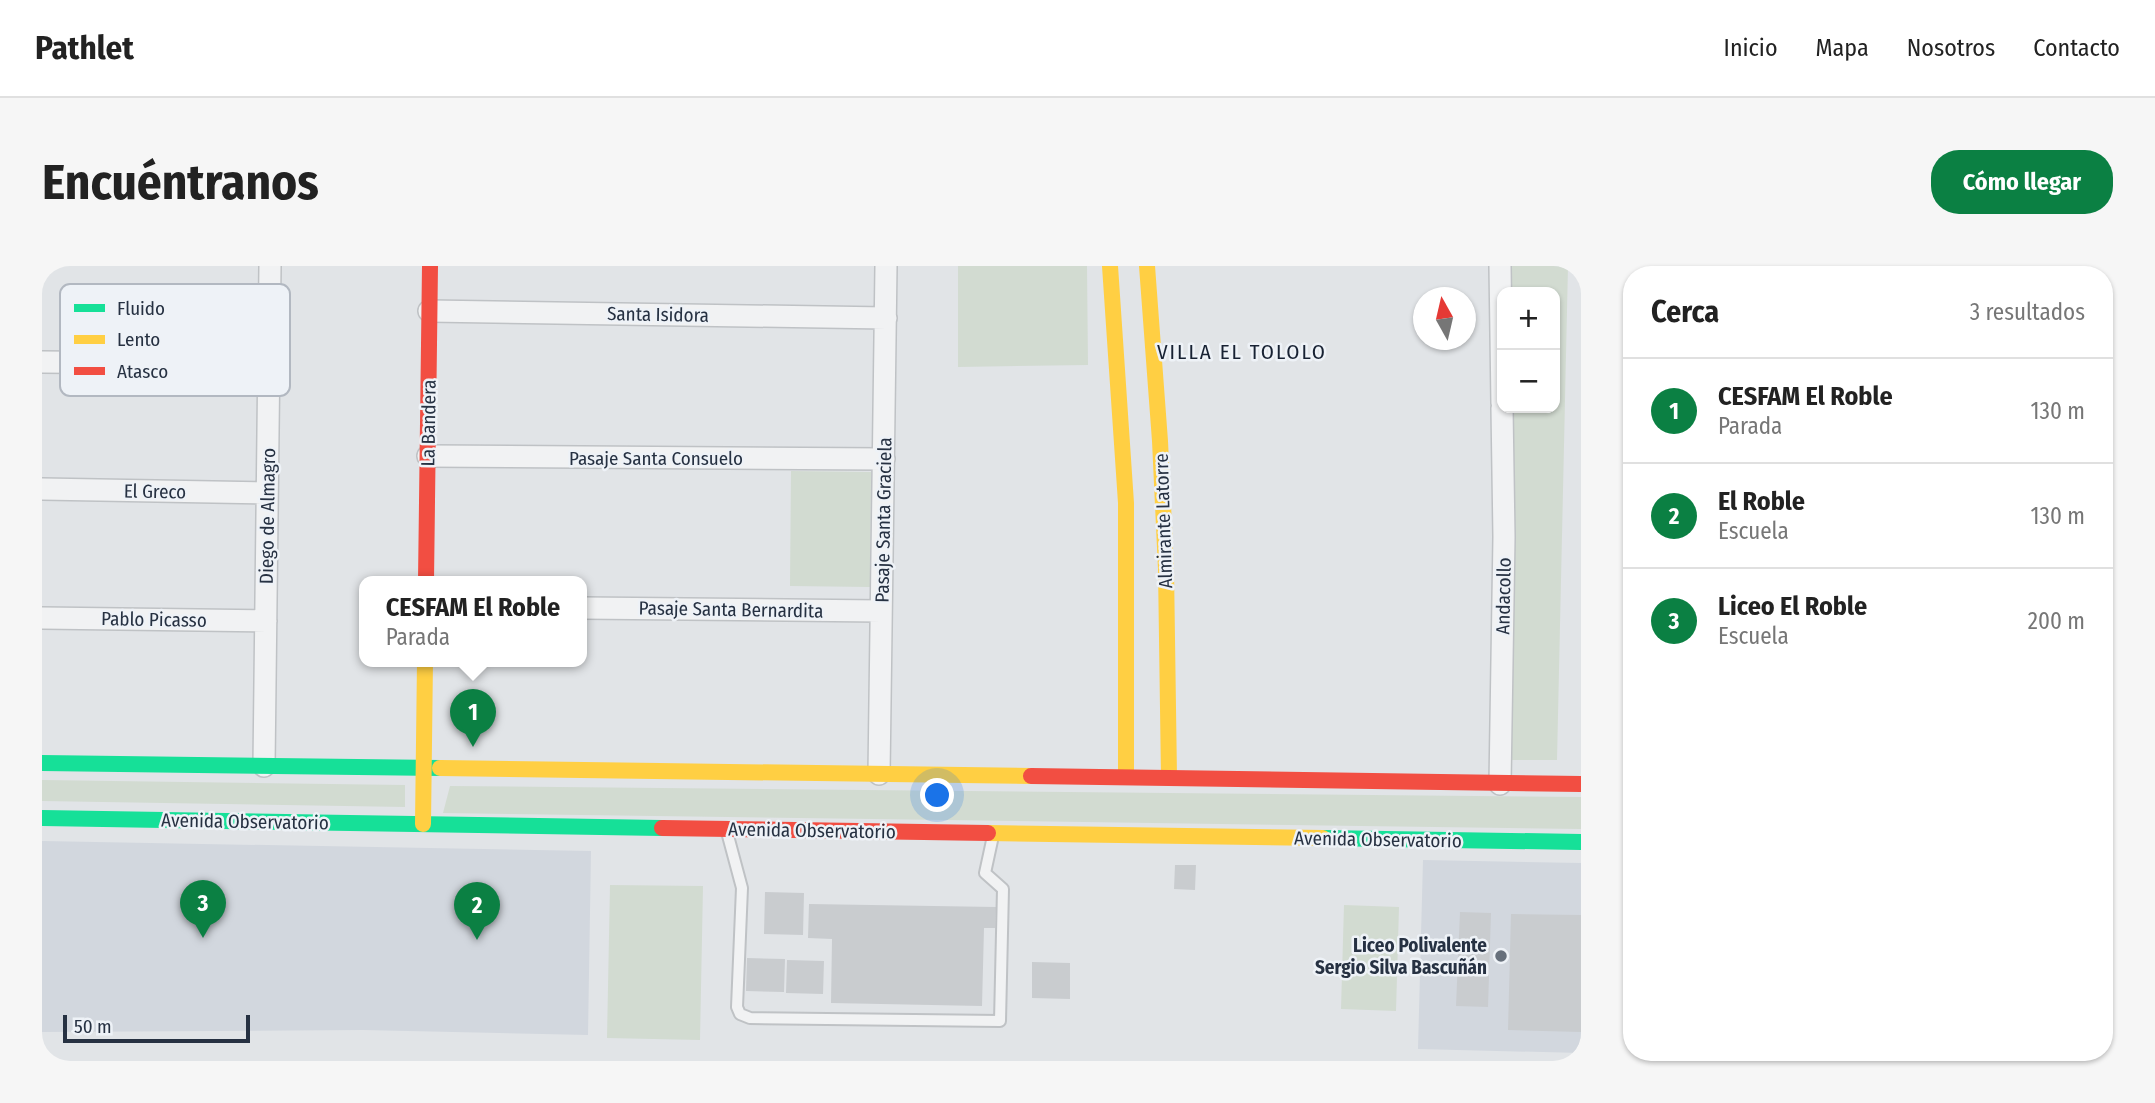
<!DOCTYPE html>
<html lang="es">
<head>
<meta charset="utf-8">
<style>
	:root { --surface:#fff; --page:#f6f6f6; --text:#222; --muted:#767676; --line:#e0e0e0; --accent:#0b8043 }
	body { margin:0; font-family:"Fira Sans Condensed",sans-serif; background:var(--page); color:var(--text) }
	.controls { position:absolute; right:21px; top:21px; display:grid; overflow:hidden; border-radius:14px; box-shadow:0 2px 5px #0004 }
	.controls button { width:63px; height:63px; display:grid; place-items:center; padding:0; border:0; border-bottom:2px solid var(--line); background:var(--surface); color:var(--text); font:35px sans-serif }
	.compass { position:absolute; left:1371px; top:21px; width:63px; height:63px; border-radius:50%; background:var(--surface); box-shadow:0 2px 5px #0004; rotate:352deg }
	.scale { position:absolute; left:21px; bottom:18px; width:187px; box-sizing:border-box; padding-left:7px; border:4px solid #263142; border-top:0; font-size:19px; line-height:24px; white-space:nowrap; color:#263142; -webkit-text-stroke:5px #eef2f7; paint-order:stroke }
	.you { position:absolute; left:896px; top:530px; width:24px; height:24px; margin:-18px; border:5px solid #fff; border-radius:50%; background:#1a73e8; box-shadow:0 0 0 10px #1a73e833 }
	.badge { display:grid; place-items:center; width:46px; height:46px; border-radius:50%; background:var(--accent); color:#fff; font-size:23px; font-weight:700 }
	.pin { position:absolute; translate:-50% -58px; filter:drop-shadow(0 2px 4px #0008) }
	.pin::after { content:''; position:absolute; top:37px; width:24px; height:21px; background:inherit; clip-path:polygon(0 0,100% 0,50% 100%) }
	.popup { position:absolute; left:317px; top:310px; width:228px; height:91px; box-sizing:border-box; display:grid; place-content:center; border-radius:14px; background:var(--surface); filter:drop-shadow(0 2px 5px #0005); font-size:23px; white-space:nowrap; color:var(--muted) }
	.popup b { font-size:26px; color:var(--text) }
	.popup::after { content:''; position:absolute; left:50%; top:100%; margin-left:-14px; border:14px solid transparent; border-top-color:var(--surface) }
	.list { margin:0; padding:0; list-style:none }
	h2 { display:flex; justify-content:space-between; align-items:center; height:91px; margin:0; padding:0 28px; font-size:30px }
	h2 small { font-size:23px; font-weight:400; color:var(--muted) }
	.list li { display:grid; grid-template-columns:46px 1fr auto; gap:21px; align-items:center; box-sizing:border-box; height:105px; padding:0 28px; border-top:2px solid var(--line) }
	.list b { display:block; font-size:26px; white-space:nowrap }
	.list p { margin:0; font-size:23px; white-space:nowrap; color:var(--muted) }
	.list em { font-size:23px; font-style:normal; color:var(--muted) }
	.map { position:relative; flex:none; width:1539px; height:795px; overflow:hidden; border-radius:28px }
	header { display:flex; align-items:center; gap:42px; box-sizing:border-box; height:98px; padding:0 35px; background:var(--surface); border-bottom:2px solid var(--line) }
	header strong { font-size:33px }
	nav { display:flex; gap:38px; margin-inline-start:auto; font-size:24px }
	.intro { display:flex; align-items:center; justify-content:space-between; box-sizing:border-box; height:168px; padding:0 42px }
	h1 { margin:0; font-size:49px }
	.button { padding:18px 32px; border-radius:28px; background:var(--accent); color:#fff; font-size:24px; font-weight:700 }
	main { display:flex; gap:42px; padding:0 42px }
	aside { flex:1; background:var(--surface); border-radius:28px; box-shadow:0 2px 5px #0004 }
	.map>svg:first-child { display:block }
	.built { fill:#d2d7de }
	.green { fill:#d2dbd1 }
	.building { fill:#c9cccf }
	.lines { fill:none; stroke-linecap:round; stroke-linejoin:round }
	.lane-casing { stroke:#bfc2c5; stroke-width:14 }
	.street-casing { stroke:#bfc2c5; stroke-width:24 }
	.lane { stroke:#f1f2f3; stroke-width:10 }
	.street { stroke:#f1f2f3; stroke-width:21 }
	.fast { stroke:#16e098; stroke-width:16 }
	.slow { stroke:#ffcf43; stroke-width:16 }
	.jam { stroke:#f24e42; stroke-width:16 }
	.poi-dot { fill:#67707c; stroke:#eef2f7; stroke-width:2.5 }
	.labels { text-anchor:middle; stroke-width:5; stroke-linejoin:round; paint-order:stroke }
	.street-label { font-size:19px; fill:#263142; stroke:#eef2f7 }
	.poi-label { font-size:19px; font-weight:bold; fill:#263142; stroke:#eef2f7; text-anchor:end }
	.neighbourhood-label { font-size:21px; letter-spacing:2px; fill:#182233; stroke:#eef2f7 }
	.key { fill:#eef2f7; stroke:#b2b8c1; stroke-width:2 }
	.key-label { font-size:19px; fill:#263142 }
</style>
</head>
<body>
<header>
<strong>Pathlet</strong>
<nav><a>Inicio</a><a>Mapa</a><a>Nosotros</a><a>Contacto</a></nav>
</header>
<div class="intro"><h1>Encuéntranos</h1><a class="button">Cómo llegar</a></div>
<main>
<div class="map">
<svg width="1539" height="795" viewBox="0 0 1539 795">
	<rect width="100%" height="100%" fill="#e1e4e7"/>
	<path class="built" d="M0 575 549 585 546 769 321 764 0 766Z
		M1381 594 1539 597V787L1376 783Z"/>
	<path class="green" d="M916 0H1045L1046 99 916 101Z
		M1469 0H1526L1515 494H1466L1468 142H1513V26H1469Z
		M749 205 829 206 828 321 748 320Z
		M0 514 363 519V541L0 535Z
		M408 520 1539 531V563L401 547Z
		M568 619 661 620 658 774 565 772Z
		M1302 639 1357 641 1354 745 1299 743Z"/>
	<path class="building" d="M1133 599H1154L1153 624 1132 623Z
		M723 626 762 627 761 669 722 668Z
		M767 638 954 641 953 662H942L940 740 789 737 790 673 766 672Z
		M1418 646 1449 647 1446 741 1414 740Z
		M1469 648 1539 649V766L1466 764Z
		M705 692 743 693 742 726 704 725Z
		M745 694 782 695 781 728 744 727Z
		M990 696 1028 697V733L990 732Z"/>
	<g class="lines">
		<defs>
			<path id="lane" d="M685 566 700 622 695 741 698 748 708 752 958 755 961 623 943 607 951 570"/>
			<path id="street" d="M1458 0 1460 137
				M387 45 844 52
				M0 96 227 98
				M386 190 842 193
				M0 223 225 227
				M540 342 839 345
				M0 352 224 355
				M222 500 228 0
				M837 508 844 0
				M1458 518 1462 271 1460 142"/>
		</defs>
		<use href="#lane" class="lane-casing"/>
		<use href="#street" class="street-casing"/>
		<use href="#lane" class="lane"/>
		<use href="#street" class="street"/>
		<path class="fast" d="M0 497 398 502
			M0 552 620 562
			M1281 572 1539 576"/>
		<path class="slow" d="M1068 0 1084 237V510
			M1105 0 1118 175 1124 303 1127 511
			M398 502 989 510
			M381 558 383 395
			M946 567 1281 572"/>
		<path class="jam" d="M384 315 388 0
			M989 510 1539 518
			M620 562 946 567"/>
	</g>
	<circle class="poi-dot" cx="1459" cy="690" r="7"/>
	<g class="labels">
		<g class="street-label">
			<text transform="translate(616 48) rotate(1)" y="7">Santa Isidora</text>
			<text transform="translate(386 157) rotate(-89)" y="7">La Bandera</text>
			<text x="614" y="199">Pasaje Santa Consuelo</text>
			<text transform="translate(113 225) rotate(1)" y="7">El Greco</text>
			<text transform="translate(225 250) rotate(-89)" y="7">Diego de Almagro</text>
			<text transform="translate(841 254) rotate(-89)" y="7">Pasaje Santa Graciela</text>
			<text transform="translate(1121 255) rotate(-92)" y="7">Almirante Latorre</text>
			<text transform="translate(1461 330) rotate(-89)" y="7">Andacollo</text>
			<text transform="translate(689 343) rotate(1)" y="7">Pasaje Santa Bernardita</text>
			<text transform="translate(112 353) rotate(1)" y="7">Pablo Picasso</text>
			<text transform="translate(203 555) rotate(1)" y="7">Avenida Observatorio</text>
			<text transform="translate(770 564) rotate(1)" y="7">Avenida Observatorio</text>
			<text transform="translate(1336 573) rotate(1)" y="7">Avenida Observatorio</text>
		</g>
		<g class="poi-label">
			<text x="1445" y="686">Liceo Polivalente<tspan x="1445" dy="22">Sergio Silva Bascuñán</tspan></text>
		</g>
		<g class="neighbourhood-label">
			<text x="1200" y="93">VILLA EL TOLOLO</text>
		</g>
	</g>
	<rect x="18" y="18" width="230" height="112" rx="10" class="key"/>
	<rect x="32" y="38" width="31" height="8" fill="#16e098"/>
	<rect x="32" y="69" width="31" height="9" fill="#ffcf43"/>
	<rect x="32" y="101" width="31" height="8" fill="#f24e42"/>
	<g class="key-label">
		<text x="75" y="49">Fluido</text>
		<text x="75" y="80">Lento</text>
		<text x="75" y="112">Atasco</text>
	</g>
</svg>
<div class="controls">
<button>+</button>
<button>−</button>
</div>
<svg class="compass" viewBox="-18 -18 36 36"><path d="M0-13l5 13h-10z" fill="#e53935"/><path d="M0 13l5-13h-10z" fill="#767676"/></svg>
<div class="scale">50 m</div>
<div class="you"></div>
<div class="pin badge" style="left:431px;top:481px">1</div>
<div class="popup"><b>CESFAM El Roble</b>Parada</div>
<div class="pin badge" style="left:435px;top:674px">2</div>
<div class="pin badge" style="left:161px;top:672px">3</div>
</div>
<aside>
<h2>Cerca<small>3 resultados</small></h2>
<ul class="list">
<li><span class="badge">1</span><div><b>CESFAM El Roble</b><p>Parada</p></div><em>130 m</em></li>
<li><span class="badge">2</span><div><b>El Roble</b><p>Escuela</p></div><em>130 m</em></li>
<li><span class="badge">3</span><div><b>Liceo El Roble</b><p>Escuela</p></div><em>200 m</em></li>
</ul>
</aside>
</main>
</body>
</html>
